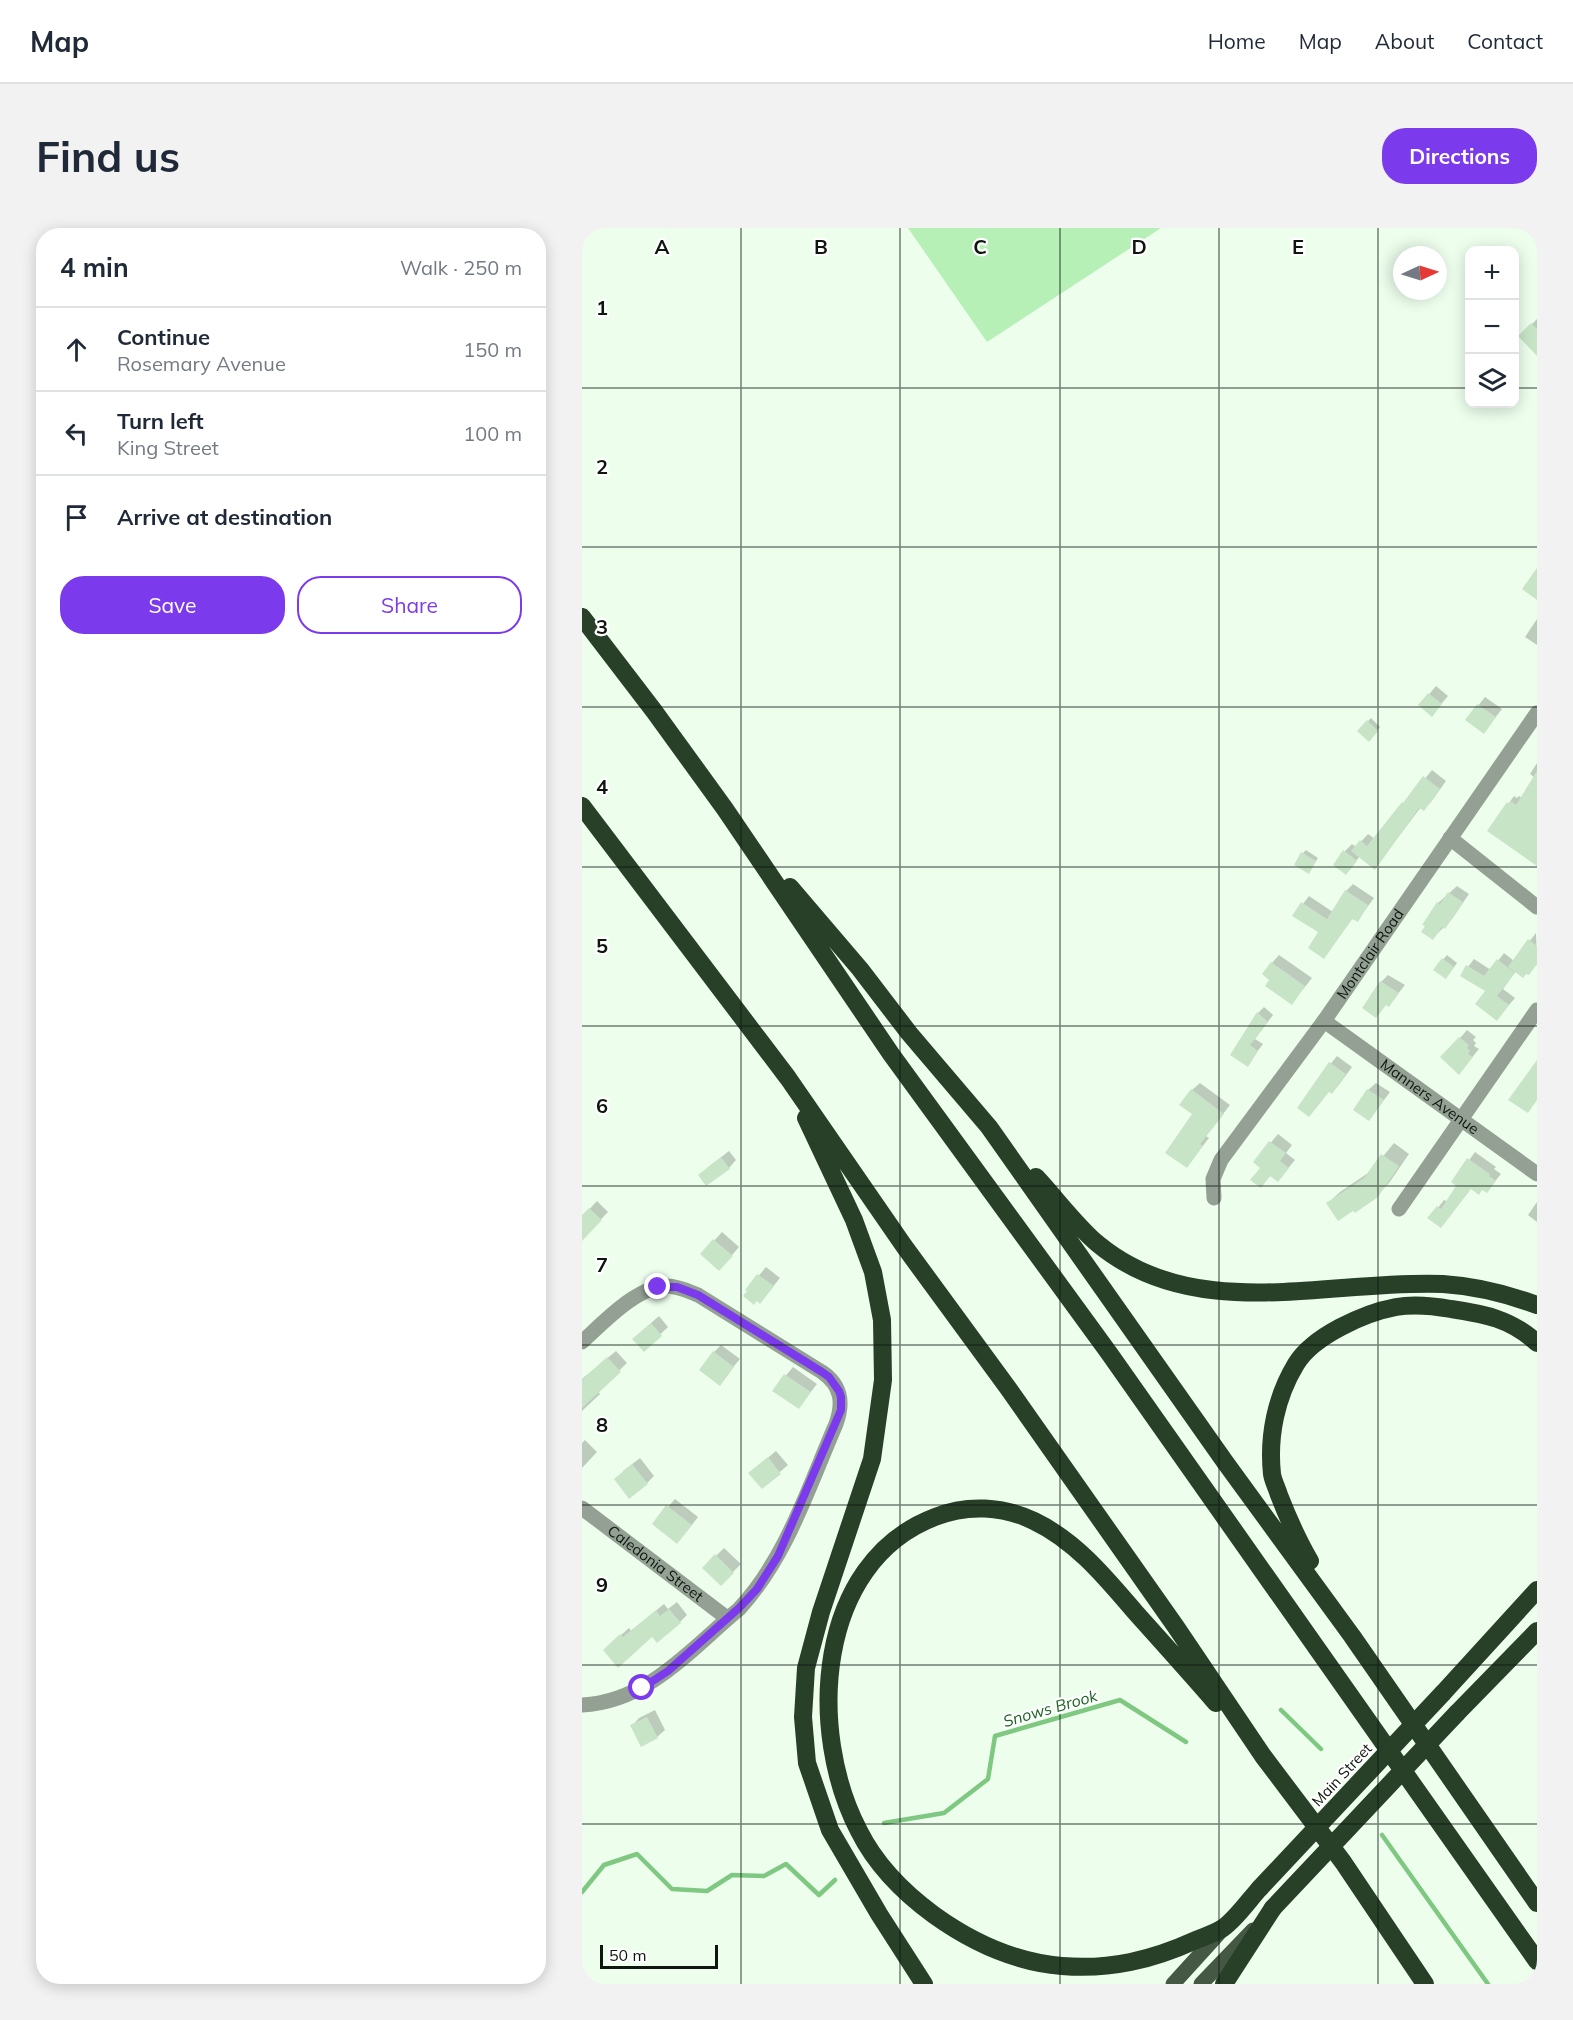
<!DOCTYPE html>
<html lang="en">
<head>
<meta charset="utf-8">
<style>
	:root { --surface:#fff; --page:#f2f2f3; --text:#1f2937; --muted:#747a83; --line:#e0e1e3; --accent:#7c3aed }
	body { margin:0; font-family:Mulish,sans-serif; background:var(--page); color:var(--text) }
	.controls { position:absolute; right:18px; top:18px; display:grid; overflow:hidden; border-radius:12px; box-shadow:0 3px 15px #0003 }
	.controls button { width:54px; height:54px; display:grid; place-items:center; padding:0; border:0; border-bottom:2px solid var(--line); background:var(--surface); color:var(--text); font:30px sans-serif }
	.compass { position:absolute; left:811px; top:18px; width:54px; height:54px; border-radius:50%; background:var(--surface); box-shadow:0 3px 15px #0003; rotate:86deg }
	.scale { position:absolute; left:18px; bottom:15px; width:118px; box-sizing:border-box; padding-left:6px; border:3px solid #0d170e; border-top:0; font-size:16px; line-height:21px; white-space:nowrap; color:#0d170e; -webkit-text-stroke:4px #fff; paint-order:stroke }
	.stop { position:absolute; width:18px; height:18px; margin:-14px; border:4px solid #7c3aed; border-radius:50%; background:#fff }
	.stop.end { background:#7c3aed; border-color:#fff; box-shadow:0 2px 6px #0008 }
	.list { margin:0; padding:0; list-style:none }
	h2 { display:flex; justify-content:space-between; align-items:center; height:78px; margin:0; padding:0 24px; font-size:26px }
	h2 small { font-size:20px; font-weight:400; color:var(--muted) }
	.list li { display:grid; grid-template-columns:39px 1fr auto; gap:18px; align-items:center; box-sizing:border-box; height:84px; padding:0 24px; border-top:2px solid var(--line) }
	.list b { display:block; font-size:22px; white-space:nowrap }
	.list p { margin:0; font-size:20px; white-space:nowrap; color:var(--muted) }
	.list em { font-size:20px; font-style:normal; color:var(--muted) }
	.actions { display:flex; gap:12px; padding:18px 24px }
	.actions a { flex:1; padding:14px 0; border:2px solid var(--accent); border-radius:24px; text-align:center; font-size:21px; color:var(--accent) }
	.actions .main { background:var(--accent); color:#fff }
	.icon { flex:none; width:33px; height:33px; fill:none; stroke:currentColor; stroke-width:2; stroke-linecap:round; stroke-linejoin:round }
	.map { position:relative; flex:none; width:955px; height:1756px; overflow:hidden; border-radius:24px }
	header { display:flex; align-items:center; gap:36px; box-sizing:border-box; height:84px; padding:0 30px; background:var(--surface); border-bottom:2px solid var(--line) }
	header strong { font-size:28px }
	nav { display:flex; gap:33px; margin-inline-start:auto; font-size:21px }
	.intro { display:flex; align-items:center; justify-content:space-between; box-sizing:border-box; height:144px; padding:0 36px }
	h1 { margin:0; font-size:42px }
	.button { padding:15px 27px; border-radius:24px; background:var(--accent); color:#fff; font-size:21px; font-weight:700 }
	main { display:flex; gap:36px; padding:0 36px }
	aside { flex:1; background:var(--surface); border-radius:24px; box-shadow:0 3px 15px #0003 }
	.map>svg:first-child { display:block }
	.green { fill:#b6f0b6 }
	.shadow { fill:#0003 }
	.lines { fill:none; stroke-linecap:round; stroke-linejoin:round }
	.stream { stroke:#7fc881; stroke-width:4.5 }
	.building { fill:#c8e4c7 }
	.minor { stroke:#94a094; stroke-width:15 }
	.major { stroke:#445844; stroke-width:15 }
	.highway { stroke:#283f28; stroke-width:18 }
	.highway-bridge { stroke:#283f28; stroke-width:18 }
	.route { stroke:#7c3aed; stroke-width:8 }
	.grid { fill:none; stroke:#0d170e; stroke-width:1.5; stroke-opacity:0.55 }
	.labels { text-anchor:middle; stroke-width:4.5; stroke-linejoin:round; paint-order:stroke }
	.street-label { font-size:15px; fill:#0d170e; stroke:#fff }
	.water-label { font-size:16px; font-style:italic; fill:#1a6522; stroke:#fff }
	.grid-label { font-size:20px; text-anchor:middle; font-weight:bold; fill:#0d170e; stroke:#fff; stroke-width:4.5; stroke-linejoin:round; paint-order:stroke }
</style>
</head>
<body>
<header>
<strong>Map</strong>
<nav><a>Home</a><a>Map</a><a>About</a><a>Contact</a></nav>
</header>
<div class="intro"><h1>Find us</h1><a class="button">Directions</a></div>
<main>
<aside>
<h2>4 min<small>Walk · 250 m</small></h2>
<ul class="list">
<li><svg class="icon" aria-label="ahead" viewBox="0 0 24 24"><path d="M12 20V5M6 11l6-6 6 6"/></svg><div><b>Continue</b><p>Rosemary Avenue</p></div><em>150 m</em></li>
<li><svg class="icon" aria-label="left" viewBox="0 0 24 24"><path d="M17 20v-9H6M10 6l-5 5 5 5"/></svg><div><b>Turn left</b><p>King Street</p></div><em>100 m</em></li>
<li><svg class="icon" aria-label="arrive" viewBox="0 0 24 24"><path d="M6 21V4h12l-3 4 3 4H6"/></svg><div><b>Arrive at destination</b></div></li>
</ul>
<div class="actions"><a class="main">Save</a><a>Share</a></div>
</aside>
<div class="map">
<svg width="955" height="1756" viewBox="0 0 955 1756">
	<rect width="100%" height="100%" fill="#edfeed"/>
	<path class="green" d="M326 0H579L405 114Z"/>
	<path class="shadow" d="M955 91V124L954 125 938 108Z
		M955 391V417L943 409Z
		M854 458 866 468 850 487 838 477Z
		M903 469 920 481 902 504 885 492Z
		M789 490 798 499 787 512 777 503Z
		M955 535V590L951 595 955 597V635L907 603 932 568 935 570 937 568 940 570 953 550 948 546Z
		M850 542 864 553 849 574 841 581 839 579 793 640 778 628 764 645 763 623 770 616 774 619 786 606 793 611Z
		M724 622 736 630 727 644 721 625Z
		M771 656 792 670 775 693 771 690 742 729 738 704 712 688 727 668 751 684 764 663Z
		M875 658 887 666 870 691 851 710 856 675Z
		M954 705 955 736 946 745 934 743 921 761 933 770 915 791 905 763 880 747 892 731 909 742 922 725 932 733Z
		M697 727 730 750 710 775 690 751V735Z
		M865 727 875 735 867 746 853 741Z
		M806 747 823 757 807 777 799 754Z
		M682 779 691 787 673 811 681 816 665 837 650 827 676 785Z
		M885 802 894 809 891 812 894 815 892 818 897 821 877 845 878 810Z
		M755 828 770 839 756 858 750 864 747 862 727 887 734 854Z
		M618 855 648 877 624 908 627 910 605 938 612 886 610 862Z
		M794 855 808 864 787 892 786 862Z
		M696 906 710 917 704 925 713 932 703 944 689 947 679 958 680 940 673 934Z
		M812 915 827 926 807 955 795 967 746 975 758 964 789 943Z
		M147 923 154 932 147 940H125Z
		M893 924 914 939 912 941 919 946 905 963 901 960H889L848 990 862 972 866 974 876 958 871 954Z
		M15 973 26 984 3 1008 0 1005V989Z
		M955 974V994L946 987Z
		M140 1004 157 1019 144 1034 120 1026Z
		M184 1039 198 1050 185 1066 167 1063 165 1062Z
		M77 1088 86 1099 62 1122 60 1103Z
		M139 1117 158 1131 137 1156 132 1124Z
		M34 1123 45 1135 16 1163 18 1166 0 1183V1151Z
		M211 1139 235 1156 217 1179 192 1162Z
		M3 1212 15 1224 0 1240V1215Z
		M194 1223 206 1237 180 1259 168 1245Z
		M58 1230 72 1248 65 1255 41 1243Z
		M93 1271 116 1289 102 1307 72 1295Z
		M142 1320 159 1336 139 1356 122 1340Z
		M95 1374 105 1387 98 1394 70 1407 30 1415 47 1400 49 1403 82 1376 86 1381Z
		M73 1482 83 1502 75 1509 50 1498 57 1490Z"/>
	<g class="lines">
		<path class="stream" d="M699 1482 739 1521
			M302 1595 362 1585 406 1551 413 1508 538 1472 604 1514
			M800 1607 906 1756
			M0 1664 22 1637 55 1626 90 1661 125 1663 150 1647 182 1648 204 1636 237 1667 253 1652"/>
	</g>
	<path class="building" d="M949 95 955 101V128L936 108Z
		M955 340V372L940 361Z
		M846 465 860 476 850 489 836 477Z
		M895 476 914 489 902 506 883 492Z
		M785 492 796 503 787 514 775 503Z
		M955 543V638L905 603 925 574 927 576 929 573 934 577Z
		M841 548 858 561 842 583 837 580 793 642 769 623 778 612 785 618 820 574 821 575Z
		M761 622 775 633 764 647 751 637Z
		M719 624 734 633 727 646 712 637Z
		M763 662 786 677 776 694 770 691 742 731 726 720 736 704 710 688 719 674 745 691Z
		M866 664 881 674 863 701 860 699 851 712 839 704 843 698 840 697 855 674 858 676Z
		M946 711 955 718V736L947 747 944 746 941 750 926 739Z
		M860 730 872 739 864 751 851 742Z
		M915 731 933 745 915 768 927 777 915 793 893 776 903 763 878 748 884 737 902 748Z
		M689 734 723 758 710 777 683 758 687 752 680 746Z
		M798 753 817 765 807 779 804 777 794 790 780 780Z
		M675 784 686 794 668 817 676 823 666 839 648 827Z
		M877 809 887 817 885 820 888 823 886 826 891 829 877 847 858 829Z
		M955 832V872L946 885 926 872Z
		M747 834 764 846 750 866 747 864 727 889 715 880Z
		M609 861 642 886 618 916 621 918 605 940 583 925 610 886 597 877Z
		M785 861 802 872 787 893 771 882Z
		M687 913 704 925 698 933 707 940 696 954 688 948 679 960 668 952 678 940 671 934Z
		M799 926 817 938 796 969 773 985 771 983 756 993 744 975 782 950Z
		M139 929 148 941 124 958 116 947Z
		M885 930 908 946 907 948 914 953 905 965 900 962 897 967 889 961 859 1000 845 990 855 978 859 981 874 958 869 954Z
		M7 980 20 992 0 1013V987Z
		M131 1011 151 1028 137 1043 118 1026Z
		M175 1046 192 1058 178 1076 175 1073 172 1077 161 1068 165 1063 163 1062Z
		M69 1095 80 1108 62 1124 50 1111Z
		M131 1123 152 1139 138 1158 117 1142Z
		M25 1129 39 1144 0 1180V1152Z
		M202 1146 229 1164 217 1181 190 1163Z
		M186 1229 199 1246 180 1261 166 1245Z
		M50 1236 66 1256 47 1271 32 1251Z
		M84 1277 110 1297 95 1316 70 1296Z
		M133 1326 152 1345 139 1358 120 1340Z
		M87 1381 99 1395 75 1415 70 1409 36 1440 21 1422 38 1406 41 1409 74 1382 78 1388Z
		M65 1489 76 1510 59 1519 48 1497Z"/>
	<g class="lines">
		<g class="minor">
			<path d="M868 610 955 679"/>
			<path id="s1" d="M742 793 955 946"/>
			<path id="s2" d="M632 970 631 951 639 932 742 793 955 485"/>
			<path d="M817 981 955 782"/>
			<path d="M0 1114C21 1095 55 1058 85 1058 96 1058 106 1063 116 1067L240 1144C259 1157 262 1174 254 1196 227 1258 204 1331 157 1381 110 1420 66 1474 0 1477"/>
			<path id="s3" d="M0 1280 145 1390"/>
		</g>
		<path class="major" d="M591 1756 640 1702
			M619 1756 671 1702"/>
		<path class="highway" d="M0 389 72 483 143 581 309 826 527 1125 955 1733
			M0 578 206 850 322 1018 426 1160 594 1399 681 1528 761 1634 843 1756
			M208 659 278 741 327 805 407 899 643 1234 770 1408 955 1675
			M224 890 272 992 291 1044 300 1092 301 1152 290 1231 239 1384 224 1440 221 1489 225 1535 248 1602 297 1686 342 1756
			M454 949C473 969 495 999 516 1016 614 1097 747 1051 861 1056 893 1058 925 1066 955 1077
			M728 1333C715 1311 706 1290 697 1267 695 1260 691 1253 690 1246 686 1208 694 1169 714 1136 731 1108 782 1085 814 1079 831 1076 852 1078 869 1081 903 1086 929 1091 955 1115
			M861 1465 955 1362
			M634 1475C608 1445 581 1415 554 1385 524 1350 494 1313 452 1293 421 1278 385 1276 353 1289 233 1335 225 1504 277 1603 294 1637 322 1665 352 1687 391 1715 432 1734 480 1738 528 1742 570 1732 614 1712 622 1709 633 1705 641 1700 654 1691 667 1672 678 1660
			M875 1485 955 1403
			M642 1756 691 1680"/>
		<path class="highway-bridge" d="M678 1660 861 1465
			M691 1680 875 1485"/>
	</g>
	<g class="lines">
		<path class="route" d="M60 1460 86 1443 157 1380 175 1361 196 1328 259 1182V1169L257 1163 247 1149 240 1144 116 1067 95 1059H76"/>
	</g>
	<path class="grid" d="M159 0V1756M318 0V1756M478 0V1756M637 0V1756M796 0V1756M0 160H888M933 160H955M0 319H955M0 479H955M0 639H955M0 798H955M0 958H955M0 1117H955M0 1277H955M0 1437H955M0 1596H955"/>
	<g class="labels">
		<g class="street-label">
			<text dy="5" stroke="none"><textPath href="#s2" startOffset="294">Montclair Road</textPath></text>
			<text dy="5" stroke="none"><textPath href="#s1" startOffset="130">Manners Avenue</textPath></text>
			<text dy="5" stroke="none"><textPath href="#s3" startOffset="92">Caledonia Street</textPath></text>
			<text transform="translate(760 1547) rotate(-47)" y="5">Main Street</text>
		</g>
		<g class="water-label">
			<text transform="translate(468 1480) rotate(-16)" y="6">Snows Brook</text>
		</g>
	</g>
	<g class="grid-label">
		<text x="80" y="26">A</text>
		<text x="239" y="26">B</text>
		<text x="398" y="26">C</text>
		<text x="557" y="26">D</text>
		<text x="716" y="26">E</text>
		<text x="20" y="87">1</text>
		<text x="20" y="246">2</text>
		<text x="20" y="406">3</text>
		<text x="20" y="566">4</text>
		<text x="20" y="725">5</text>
		<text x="20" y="885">6</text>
		<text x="20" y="1044">7</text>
		<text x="20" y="1204">8</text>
		<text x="20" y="1364">9</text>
	</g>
</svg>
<div class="controls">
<button>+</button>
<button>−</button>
<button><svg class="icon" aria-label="layers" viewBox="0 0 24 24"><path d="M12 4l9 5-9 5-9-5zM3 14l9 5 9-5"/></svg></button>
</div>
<svg class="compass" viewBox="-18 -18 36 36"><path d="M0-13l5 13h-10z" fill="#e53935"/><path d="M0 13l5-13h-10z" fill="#747a83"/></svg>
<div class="scale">50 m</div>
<div class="stop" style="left:60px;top:1460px"></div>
<div class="stop end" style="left:76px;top:1059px"></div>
</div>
</main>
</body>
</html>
